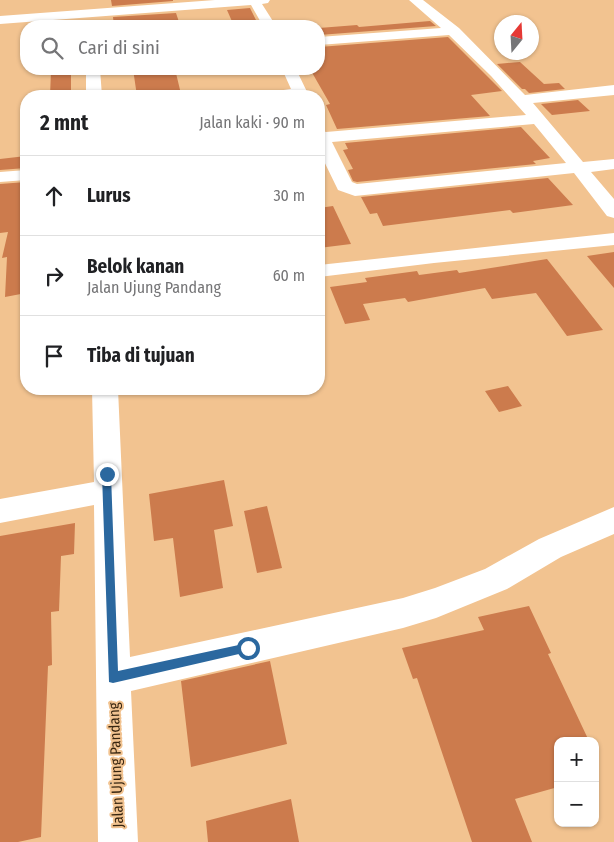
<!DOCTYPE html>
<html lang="id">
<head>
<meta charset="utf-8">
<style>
	:root { --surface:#fff; --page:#f6f6f6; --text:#202124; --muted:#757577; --line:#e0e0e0 }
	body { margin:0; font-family:"Fira Sans Condensed",sans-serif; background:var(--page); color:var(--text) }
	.controls { position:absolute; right:15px; bottom:15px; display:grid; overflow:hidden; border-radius:10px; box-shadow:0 1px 4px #0004 }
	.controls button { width:45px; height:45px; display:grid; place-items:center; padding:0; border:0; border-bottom:1px solid var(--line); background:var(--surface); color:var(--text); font:25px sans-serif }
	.compass { position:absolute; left:494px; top:15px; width:45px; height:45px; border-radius:50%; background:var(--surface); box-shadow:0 1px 4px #0004; rotate:18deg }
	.stop { position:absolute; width:15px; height:15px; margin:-11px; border:4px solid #2b689f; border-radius:50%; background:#fff }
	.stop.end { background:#2b689f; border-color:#fff; box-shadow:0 1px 5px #0008 }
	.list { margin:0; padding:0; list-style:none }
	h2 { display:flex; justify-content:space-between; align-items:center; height:65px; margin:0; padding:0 20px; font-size:21px }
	h2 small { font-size:16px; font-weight:400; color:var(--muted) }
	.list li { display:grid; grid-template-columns:32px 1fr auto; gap:15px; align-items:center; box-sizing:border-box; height:80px; padding:0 20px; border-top:1px solid var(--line) }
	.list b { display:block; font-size:19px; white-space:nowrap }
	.list p { margin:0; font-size:16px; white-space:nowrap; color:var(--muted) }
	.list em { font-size:16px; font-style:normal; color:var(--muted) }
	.icon { flex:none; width:28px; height:28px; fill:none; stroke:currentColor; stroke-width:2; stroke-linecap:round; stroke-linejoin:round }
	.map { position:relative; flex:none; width:614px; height:842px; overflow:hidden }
	.search { position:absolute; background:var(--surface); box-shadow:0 1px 4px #0004; left:20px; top:20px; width:305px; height:55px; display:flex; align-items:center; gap:12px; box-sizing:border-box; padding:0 18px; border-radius:20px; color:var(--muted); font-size:19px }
	.panel { position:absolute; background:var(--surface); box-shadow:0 1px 4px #0004; left:20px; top:90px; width:305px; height:305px; border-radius:20px }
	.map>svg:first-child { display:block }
	.building { fill:#cc7b4d }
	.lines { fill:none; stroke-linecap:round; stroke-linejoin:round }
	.minor { fill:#fff; fill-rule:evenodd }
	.route { fill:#2b689f }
	.labels { text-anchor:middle; stroke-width:4; stroke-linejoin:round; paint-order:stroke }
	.near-street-label { font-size:15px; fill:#372510; stroke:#f2c390 }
</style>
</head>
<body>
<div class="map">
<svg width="614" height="842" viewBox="0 0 614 842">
	<rect width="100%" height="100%" fill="#f2c390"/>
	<path class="building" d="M111 0H173V1L112 6Z
		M250 8 259 26H234L227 10Z
		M176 13 179 22 114 26 113 17Z
		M430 21 436 26 319 35V28L357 25 359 27Z
		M448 37 502 91 471 95 490 116 337 129 326 105 330 104 310 69H319V47Z
		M520 62 544 84 559 83 565 89 529 93 525 89H522L497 64Z
		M71 69V96H50L51 71Z
		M133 69H175L181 94 137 96Z
		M578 100 590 111 552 115 541 104Z
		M521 127 550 158 533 161 536 164 357 182 353 181 348 170 353 169 343 150 348 149 345 143Z
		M26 156V168L0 170V159Z
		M548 178 573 205 513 213 510 210 383 226 377 213 370 214 361 197Z
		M26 182V293L5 297 7 257 2 258 8 232 0 233V184Z
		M333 206 351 244 319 248V208Z
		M614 252V288L587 256Z
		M547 259 603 330 567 336 536 293 492 299 485 288 408 302 405 298 363 304 370 320 345 324 330 287 367 282 365 278 417 271 419 275 457 270 459 273Z
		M508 386 522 406 499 412 485 391Z
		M224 480 233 526 214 530 223 588 180 597 173 538 154 541 149 494Z
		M267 506 282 568 257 573 244 511Z
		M75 523 74 554 61 556 59 611 51 612 52 665 48 666 41 837 18 842H0V536Z
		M529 606 551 653 548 654 589 741H558V787L515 799 532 842H472L417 678 413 679 402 648 484 630 478 617Z
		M270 661 287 744 191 767 181 681Z
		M291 799 299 842H208L206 821Z"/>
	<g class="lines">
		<path class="minor" d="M215 0H270L268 3 262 4 276 26H263L251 5 0 24V16Z
			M409 0H423L459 28 525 95 614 85V95L533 103 583 162 614 159V169L591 172 614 199V218L607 216 574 173 355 196 338 190 319 151V129L326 132 526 115 491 76 449 35 319 45V37L441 28ZM534 124 566 163 357 184 352 182 332 142Z
			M86 69H100L102 96H86Z
			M282 69H296L309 96H258L261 93 291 89Z
			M26 170V180L0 182V172Z
			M614 233V245L434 263 319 277V265Z
			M92 389H118L130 657 403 598 435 588 485 569 539 539 614 507V534L561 557 507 589 436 618 403 628 131 691 138 842H98L94 505 0 523V499L94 482Z"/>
	</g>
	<path class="route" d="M107 470 111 474 118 671 248 643 252 644 253 648 252 651 113 683 109 682 102 474Z"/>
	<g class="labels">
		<g class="near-street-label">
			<text transform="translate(116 765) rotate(-92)" y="5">Jalan Ujung Pandang</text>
		</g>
	</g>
</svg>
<div class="controls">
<button>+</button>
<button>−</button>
</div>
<svg class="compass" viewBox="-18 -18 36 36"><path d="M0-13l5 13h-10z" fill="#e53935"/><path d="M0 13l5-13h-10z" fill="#757577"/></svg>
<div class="stop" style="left:248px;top:648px"></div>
<div class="stop end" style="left:107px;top:474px"></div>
<div class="search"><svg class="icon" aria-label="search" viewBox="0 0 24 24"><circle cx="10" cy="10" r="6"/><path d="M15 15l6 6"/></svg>Cari di sini</div>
<section class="panel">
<h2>2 mnt<small>Jalan kaki · 90 m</small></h2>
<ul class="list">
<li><svg class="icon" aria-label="ahead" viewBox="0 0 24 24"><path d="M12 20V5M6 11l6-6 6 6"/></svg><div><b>Lurus</b></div><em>30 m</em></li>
<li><svg class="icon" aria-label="right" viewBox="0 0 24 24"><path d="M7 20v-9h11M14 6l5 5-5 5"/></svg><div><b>Belok kanan</b><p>Jalan Ujung Pandang</p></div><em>60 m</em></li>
<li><svg class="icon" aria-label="arrive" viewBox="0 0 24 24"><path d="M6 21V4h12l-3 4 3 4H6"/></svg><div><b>Tiba di tujuan</b></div></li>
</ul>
</section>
</div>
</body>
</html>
